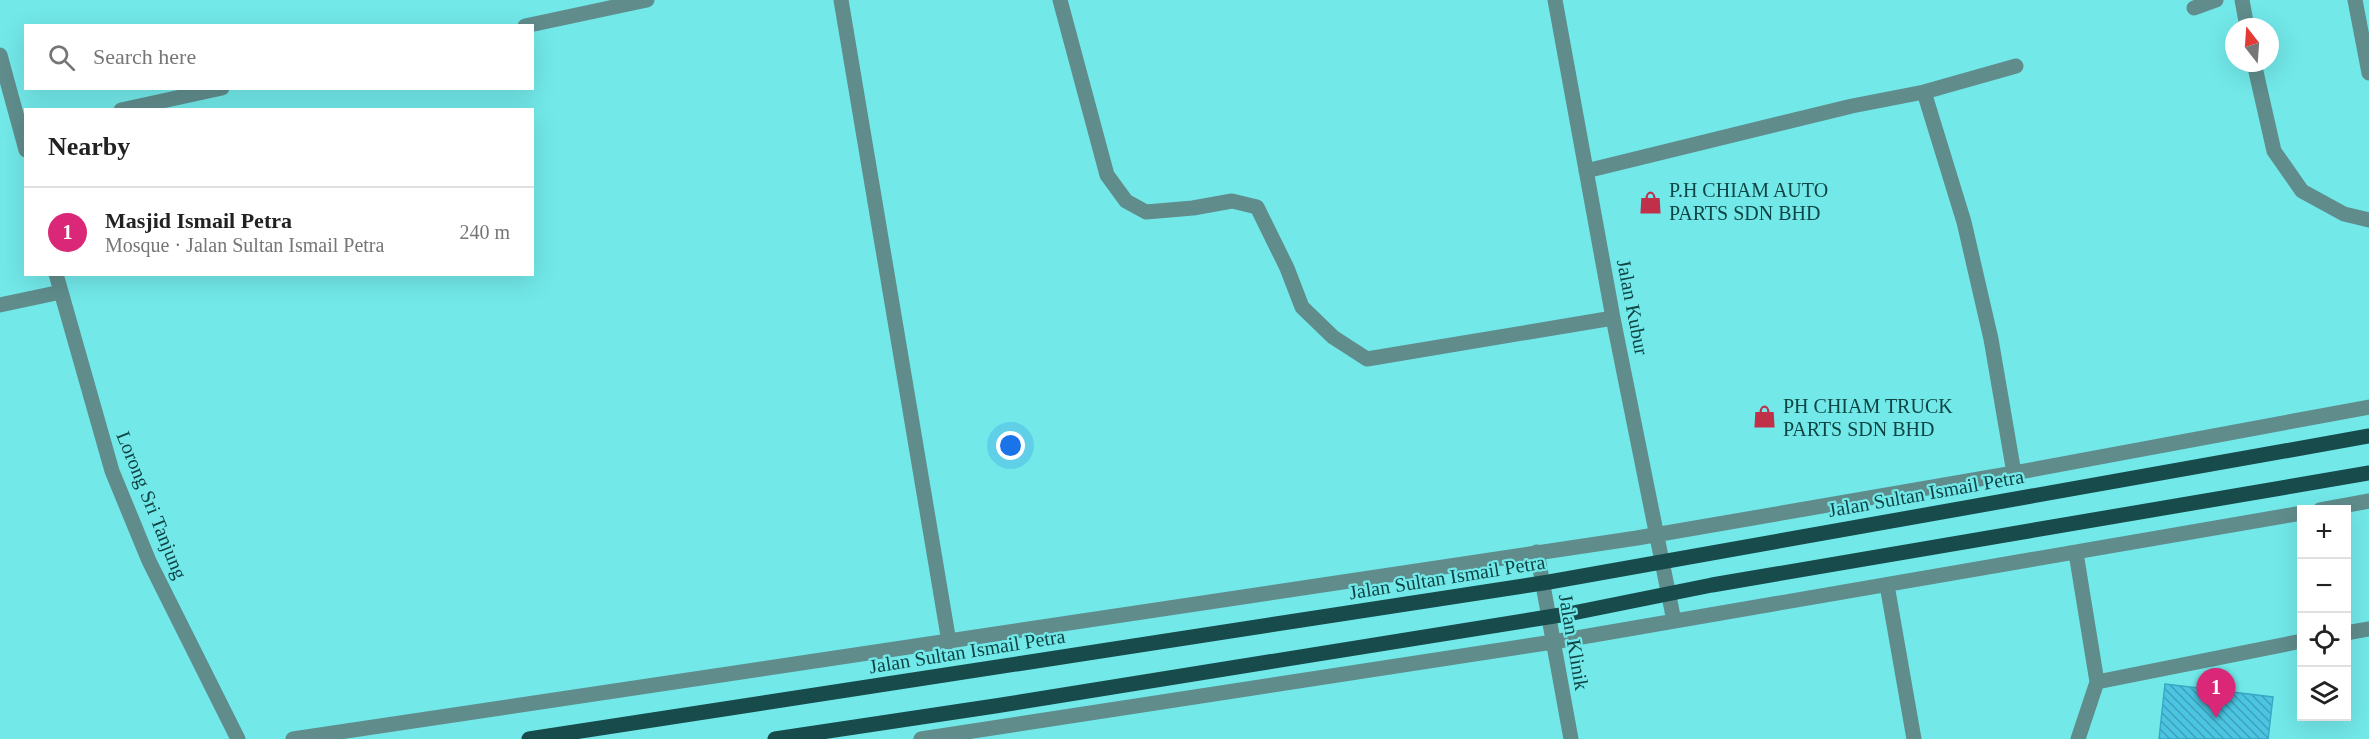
<!DOCTYPE html>
<html lang="en">
<head>
<meta charset="utf-8">
<style>
	:root { --surface:#fff; --page:#f6f6f6; --text:#222; --muted:#767676; --line:#e0e0e0; --accent:#db2777 }
	body { margin:0; font-family:Georgia,serif; background:var(--page); color:var(--text) }
	.controls { position:absolute; right:18px; bottom:18px; display:grid; overflow:hidden; border-radius:0px; box-shadow:0 6px 24px #0002 }
	.controls button { width:54px; height:54px; display:grid; place-items:center; padding:0; border:0; border-bottom:2px solid var(--line); background:var(--surface); color:var(--text); font:30px sans-serif }
	.compass { position:absolute; left:2225px; top:18px; width:54px; height:54px; border-radius:50%; background:var(--surface); box-shadow:0 6px 24px #0002; rotate:343deg }
	.you { position:absolute; left:1011px; top:446px; width:21px; height:21px; margin:-15px; border:4px solid #fff; border-radius:50%; background:#1a73e8; box-shadow:0 0 0 9px #1a73e833 }
	.badge { display:grid; place-items:center; width:39px; height:39px; border-radius:50%; background:var(--accent); color:#fff; font-size:20px; font-weight:700 }
	.pin { position:absolute; translate:-50% -50px; filter:drop-shadow(0 2px 3px #0008) }
	.pin::after { content:''; position:absolute; top:32px; width:21px; height:18px; background:inherit; clip-path:polygon(0 0,100% 0,50% 100%) }
	.list { margin:0; padding:0; list-style:none }
	h2 { display:flex; justify-content:space-between; align-items:center; height:78px; margin:0; padding:0 24px; font-size:26px }
	h2 small { font-size:20px; font-weight:400; color:var(--muted) }
	.list li { display:grid; grid-template-columns:39px 1fr auto; gap:18px; align-items:center; box-sizing:border-box; height:90px; padding:0 24px; border-top:2px solid var(--line) }
	.list b { display:block; font-size:22px; white-space:nowrap }
	.list p { margin:0; font-size:20px; white-space:nowrap; color:var(--muted) }
	.list em { font-size:20px; font-style:normal; color:var(--muted) }
	.icon { flex:none; width:33px; height:33px; fill:none; stroke:currentColor; stroke-width:2; stroke-linecap:round; stroke-linejoin:round }
	.map { position:relative; flex:none; width:2369px; height:739px; overflow:hidden }
	.search { position:absolute; background:var(--surface); box-shadow:0 6px 24px #0002; left:24px; top:24px; width:510px; height:66px; display:flex; align-items:center; gap:15px; box-sizing:border-box; padding:0 21px; border-radius:0px; color:var(--muted); font-size:22px }
	.panel { position:absolute; background:var(--surface); box-shadow:0 6px 24px #0002; left:24px; top:108px; width:510px; height:168px; border-radius:0px }
	.map>svg:first-child { display:block }
	.building { fill:url(#building-back-hatch); stroke:#36a9c4; stroke-width:1.5 }
	.lines { fill:none; stroke-linecap:round; stroke-linejoin:round }
	.minor { stroke:#608c8c; stroke-width:15 }
	.major { stroke:#174b4c; stroke-width:15 }
	.labels { text-anchor:middle; stroke-width:4.5; stroke-linejoin:round; paint-order:stroke }
	.poi-label { font-size:20px; fill:#0f4445; stroke:#72e8e9; text-anchor:start }
	.street-label { font-size:20px; fill:#0f4445; stroke:#72e8e9 }
</style>
</head>
<body>
<div class="map">
<svg width="2369" height="739" viewBox="0 0 2369 739">
	<defs>
		<pattern id="building-back-hatch" width="6" height="6" patternUnits="userSpaceOnUse" patternTransform="scale(1.5)"><rect width="6" height="6" fill="#4bc5e2"/><path d="M-1 5l2 2M0 0l6 6M5-1l2 2" fill="none" stroke="#3da2b9"/></pattern>
	</defs>
	<rect width="100%" height="100%" fill="#72e8e9"/>
	<path class="building" d="M2165 684 2273 697 2268 739H2159Z"/>
	<g class="lines">
		<path class="minor" d="M841 0 949 642
			M1060 0 1107 175 1126 201 1146 212 1193 208 1232 201 1257 207 1287 268 1302 307 1333 337 1367 359 1613 318
			M1555 0 1613 318 1674 621
			M2242 0 2247 27
			M2355 0 2369 73
			M2194 8 2216 0
			M525 26 647 0
			M0 55 26 150
			M2254 63 2274 151 2302 191 2344 214 2369 220
			M1924 92 1964 222 1991 339 2014 473
			M121 110 222 88
			M1586 171 1852 106 1924 92 2016 66
			M56 274 112 471 149 561 238 739
			M0 305 61 292
			M2320 510 2369 501
			M1537 552 1571 739
			M2076 553 2097 682 2078 739
			M1887 585 1914 739
			M2346 633 2369 629
			M2097 682 2302 641
			M293 739 1637 538 2014 473 2369 407
			M921 739 1553 642 2302 513"/>
		<path class="major" d="M529 739 1549 582 2369 436
			M775 739 995 706 1573 613 1712 585 2369 473"/>
	</g>
	<defs>
		<symbol id="shop-bare" viewBox="-9 -9 18 18"><path d="M-5-2.5h2.3a2.7 3.5 0 0 1 5.4 0H5L5.5 6h-11ZM-1.5-2.5h3a1.5 2.3 0 0 0-3 0Z" fill="#c13049" stroke="#72e8e9" stroke-width="2.5" paint-order="stroke"/></symbol>
	</defs>
	<g fill-rule="evenodd">
		<use href="#shop-bare" x="1634" y="186" width="33" height="33"/>
		<use href="#shop-bare" x="1748" y="400" width="33" height="33"/>
	</g>
	<g class="labels">
		<g class="poi-label">
			<text x="1669" y="197">P.H CHIAM AUTO<tspan x="1669" dy="23">PARTS SDN BHD</tspan></text>
			<text x="1783" y="413">PH CHIAM TRUCK<tspan x="1783" dy="23">PARTS SDN BHD</tspan></text>
		</g>
		<g class="street-label">
			<text transform="translate(1633 307) rotate(79)" y="7">Jalan Kubur</text>
			<text transform="translate(1926 493) rotate(-10)" y="7">Jalan Sultan Ismail Petra</text>
			<text transform="translate(152 505) rotate(68)" y="7">Lorong Sri Tanjung</text>
			<text transform="translate(1447 577) rotate(-9)" y="7">Jalan Sultan Ismail Petra</text>
			<text transform="translate(1574 642) rotate(80)" y="7">Jalan Klinik</text>
			<text transform="translate(967 651) rotate(-9)" y="7">Jalan Sultan Ismail Petra</text>
		</g>
	</g>
</svg>
<div class="controls">
<button>+</button>
<button>−</button>
<button><svg class="icon" aria-label="locate" viewBox="0 0 24 24"><circle cx="12" cy="12" r="6"/><path d="M12 2v4M12 18v4M2 12h4M18 12h4"/></svg></button>
<button><svg class="icon" aria-label="layers" viewBox="0 0 24 24"><path d="M12 4l9 5-9 5-9-5zM3 14l9 5 9-5"/></svg></button>
</div>
<svg class="compass" viewBox="-18 -18 36 36"><path d="M0-13l5 13h-10z" fill="#e53935"/><path d="M0 13l5-13h-10z" fill="#767676"/></svg>
<div class="you"></div>
<div class="pin badge" style="left:2216px;top:718px">1</div>
<div class="search"><svg class="icon" aria-label="search" viewBox="0 0 24 24"><circle cx="10" cy="10" r="6"/><path d="M15 15l6 6"/></svg>Search here</div>
<section class="panel">
<h2>Nearby<small></small></h2>
<ul class="list">
<li><span class="badge">1</span><div><b>Masjid Ismail Petra</b><p>Mosque · Jalan Sultan Ismail Petra</p></div><em>240 m</em></li>
</ul>
</section>
</div>
</body>
</html>
